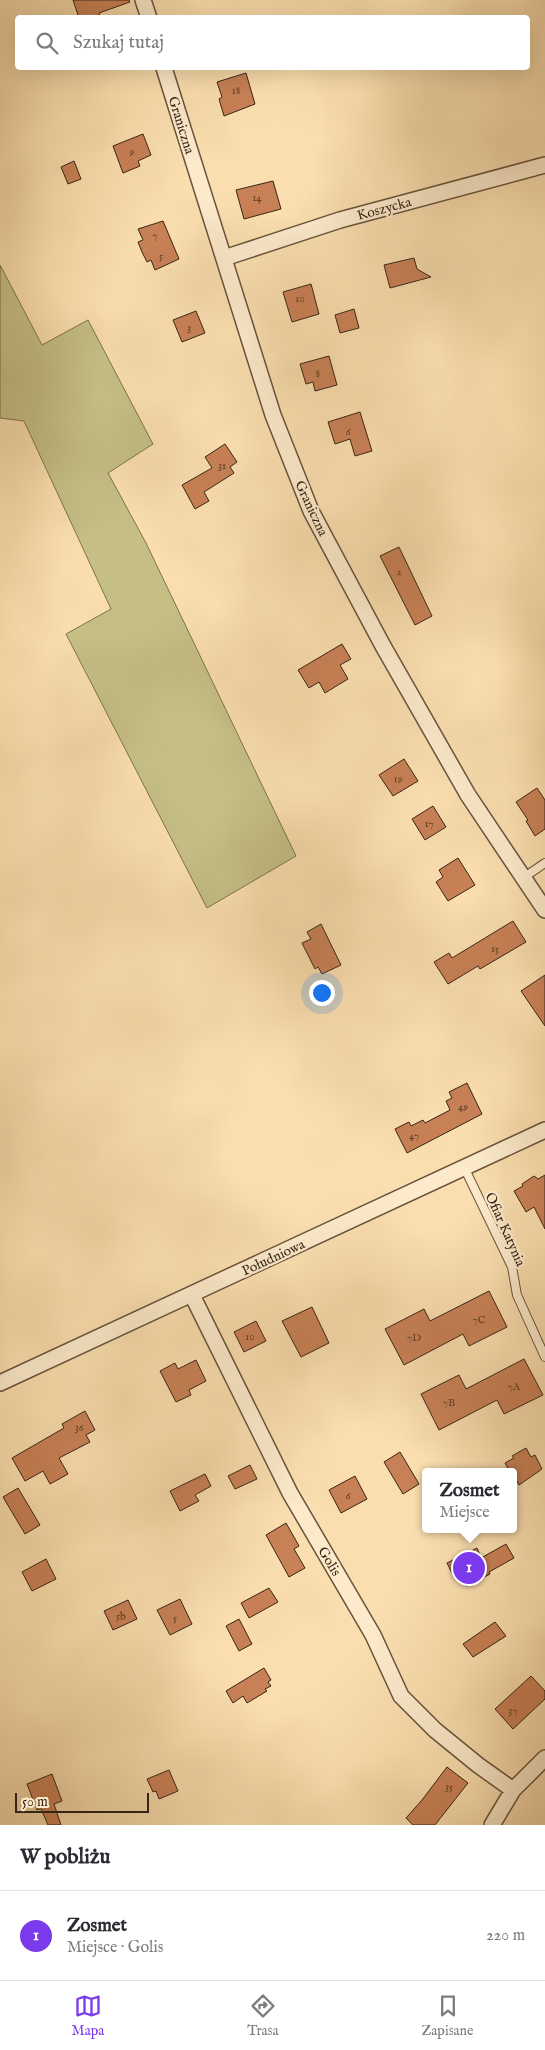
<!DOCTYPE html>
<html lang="pl">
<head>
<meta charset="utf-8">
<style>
	:root { --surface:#fff; --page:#f7f7f7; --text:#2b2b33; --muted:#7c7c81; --line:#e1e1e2; --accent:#7c3aed }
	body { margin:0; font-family:"IM FELL English",serif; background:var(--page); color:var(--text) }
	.scale { position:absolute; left:15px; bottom:12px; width:134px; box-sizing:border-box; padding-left:5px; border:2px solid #382516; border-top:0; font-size:14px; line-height:18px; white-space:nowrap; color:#382516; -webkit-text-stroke:4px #fceacb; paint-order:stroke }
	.you { position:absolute; left:321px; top:992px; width:18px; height:18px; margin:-12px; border:4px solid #fff; border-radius:50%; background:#1a73e8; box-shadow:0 0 0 8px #1a73e833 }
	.badge { display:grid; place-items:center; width:32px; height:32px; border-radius:50%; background:var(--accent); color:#fff; font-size:16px; font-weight:700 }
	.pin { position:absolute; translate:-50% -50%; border:2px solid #fff; box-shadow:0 1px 5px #0006 }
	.popup { position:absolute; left:422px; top:1468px; width:95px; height:65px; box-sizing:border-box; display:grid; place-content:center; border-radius:5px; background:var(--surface); filter:drop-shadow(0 1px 4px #0005); font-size:16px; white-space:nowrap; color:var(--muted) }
	.popup b { font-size:19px; color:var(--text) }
	.popup::after { content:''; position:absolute; left:50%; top:100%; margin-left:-10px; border:10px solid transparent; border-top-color:var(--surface) }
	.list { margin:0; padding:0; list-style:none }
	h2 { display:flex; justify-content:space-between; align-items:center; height:65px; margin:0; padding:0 20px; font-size:21px }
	h2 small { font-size:16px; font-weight:400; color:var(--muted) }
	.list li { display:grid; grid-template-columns:32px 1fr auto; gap:15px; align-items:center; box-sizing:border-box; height:90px; padding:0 20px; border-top:1px solid var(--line) }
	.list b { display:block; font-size:19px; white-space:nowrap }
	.list p { margin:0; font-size:16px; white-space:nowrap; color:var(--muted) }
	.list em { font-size:16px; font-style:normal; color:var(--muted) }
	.icon { flex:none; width:28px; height:28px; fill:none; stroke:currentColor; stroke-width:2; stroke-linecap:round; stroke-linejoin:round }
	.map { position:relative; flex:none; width:545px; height:1825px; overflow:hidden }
	.search { position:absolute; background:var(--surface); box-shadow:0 5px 20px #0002; left:15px; right:15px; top:15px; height:55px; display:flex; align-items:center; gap:12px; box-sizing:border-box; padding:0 18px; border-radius:5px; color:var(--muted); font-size:19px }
	.sheet { height:155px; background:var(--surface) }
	nav { display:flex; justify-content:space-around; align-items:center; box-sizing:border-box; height:70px; border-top:1px solid var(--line); background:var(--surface); font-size:14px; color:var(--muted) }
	nav a { display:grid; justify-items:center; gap:2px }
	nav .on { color:var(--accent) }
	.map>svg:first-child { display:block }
	.green { fill:#c5bf86; stroke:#7e724e }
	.building { fill:#c88056; stroke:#382516 }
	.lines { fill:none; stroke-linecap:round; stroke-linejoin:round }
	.lane-casing { stroke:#68533c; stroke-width:10 }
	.street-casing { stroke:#68533c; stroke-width:18 }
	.lane { stroke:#fceacb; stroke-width:8 }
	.street { stroke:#fceacb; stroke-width:15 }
	.labels { text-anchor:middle; stroke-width:4.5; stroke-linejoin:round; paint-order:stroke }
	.number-label { font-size:11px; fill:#5c3c26 }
	.street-label { font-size:14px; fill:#382516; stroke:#fceacb }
</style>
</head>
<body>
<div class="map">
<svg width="545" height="1825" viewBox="0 0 545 1825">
	<rect width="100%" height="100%" fill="#fadeaf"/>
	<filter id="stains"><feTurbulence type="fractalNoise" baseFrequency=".004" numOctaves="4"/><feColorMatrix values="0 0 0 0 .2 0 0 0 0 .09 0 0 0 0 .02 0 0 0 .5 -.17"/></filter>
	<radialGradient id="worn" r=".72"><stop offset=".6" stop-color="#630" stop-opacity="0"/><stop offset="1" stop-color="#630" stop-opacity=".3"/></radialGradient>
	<path class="green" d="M0 265 42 345 88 320 153 444 108 473 146 543 296 856 207 908 66 634 111 609 24 421 0 418Z"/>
	<path class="building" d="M73 0H129L130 2 99 13 101 18H79Z
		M246 73 255 104 224 116 219 99 222 97 217 82Z
		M143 134 151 155 138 161 140 166 123 173 113 146Z
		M74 161 81 179 68 184 61 167Z
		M273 181 281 209 244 219 236 190Z
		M163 221 179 259 155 270 151 260 147 262 142 252 138 242 143 240 138 229Z
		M414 258 417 269 431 277 390 288 384 265Z
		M311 284 319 314 292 322 283 292Z
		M354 309 359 328 340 333 335 315Z
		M196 311 205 333 182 342 173 320Z
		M329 356 337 385 315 391 313 382 306 384 300 364Z
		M360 412 372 451 355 456 350 439 335 444 328 422Z
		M225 444 237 462 230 467 234 473 204 492 209 501 195 509 182 485 212 468 205 457Z
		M399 547 432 616 415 625 380 556Z
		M342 644 351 659 340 665 348 679 325 693 319 682 309 688 298 670Z
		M404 759 418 781 393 796 379 775Z
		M537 788 545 800V829L535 836 526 821 528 820 516 802Z
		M433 806 446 827 425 840 412 819Z
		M458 858 475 885 448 901 436 882 443 877 439 870Z
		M513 921 526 942 480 969 478 966 448 984 434 962 449 953 452 958Z
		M321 924 341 965 322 974 318 967 315 969 302 943 311 939 307 932Z
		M545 975V1026L521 991Z
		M467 1083 482 1114 407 1153 395 1129 409 1122 411 1126 423 1120 425 1123 450 1110 446 1101 452 1098 449 1092Z
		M545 1175V1229L534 1207 526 1212 514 1191 523 1186 522 1184 534 1176 538 1179Z
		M489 1291 507 1327 469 1346 463 1334 404 1365 385 1329 424 1309 430 1321Z
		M312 1307 329 1343 301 1357 282 1321Z
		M256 1321 266 1341 244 1352 234 1332Z
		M524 1359 543 1395 504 1414 497 1400 439 1430 421 1394 459 1375 466 1389Z
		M196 1360 206 1381 189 1390 191 1395 176 1402 160 1371 175 1363 178 1369Z
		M85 1411 95 1430 86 1435 90 1442 59 1458 68 1474 50 1484 43 1471 25 1481 12 1458 64 1428 62 1424Z
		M526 1448 531 1457 535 1455 542 1469 519 1485 514 1476 513 1477V1472H510L505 1463 514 1458 512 1456Z
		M400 1452 419 1484 403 1494 384 1462Z
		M250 1465 257 1479 235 1489 228 1476Z
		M205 1474 211 1486 195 1495 199 1501 180 1511 170 1491Z
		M355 1476 367 1499 341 1513 329 1490Z
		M18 1488 40 1525 25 1534 3 1497Z
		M286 1523 299 1546 294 1549 305 1568 289 1577 266 1535Z
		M506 1544 514 1558 489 1572 490 1574 466 1586 460 1574 454 1577 447 1563 477 1548 481 1558Z
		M46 1559 56 1579 32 1591 22 1572Z
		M269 1588 278 1602 249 1618 241 1603Z
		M180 1599 192 1624 170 1635 157 1610Z
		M128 1600 137 1619 113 1630 104 1611Z
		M239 1619 252 1644 239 1651 226 1626Z
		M495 1622 506 1636 473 1657 463 1644Z
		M264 1668 271 1680 268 1682 271 1686 265 1689 267 1691 247 1703 243 1696 233 1703 226 1691Z
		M531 1676 545 1691V1699L513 1729 495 1709Z
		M447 1767 468 1783 435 1825H413L406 1818 422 1800Z
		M169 1770 178 1791 159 1799 156 1791 153 1792 147 1779Z
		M52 1774 62 1801 54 1804 61 1825H48L41 1809 37 1810 27 1784Z"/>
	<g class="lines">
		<defs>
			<path id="lane" d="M523 878 545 863
				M464 1167 512 1267 517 1295 545 1357"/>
			<path id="street" d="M143 0 149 18
				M164 68 273 415 311 511 383 646 468 795 545 910
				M224 258 340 220 545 165
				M192 1295 290 1493 373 1635 401 1696 435 1730 478 1765 513 1790
				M0 1383 545 1130
				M492 1825 513 1790 545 1758"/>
		</defs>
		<use href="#lane" class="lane-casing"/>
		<use href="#street" class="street-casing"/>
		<use href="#lane" class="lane"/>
		<use href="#street" class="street"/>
	</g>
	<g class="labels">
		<g class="number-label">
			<text x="236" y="94">18</text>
			<text x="132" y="155">9</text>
			<text x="257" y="201">14</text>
			<text x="155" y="239">7</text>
			<text x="161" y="259">5</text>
			<text x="300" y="302">10</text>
			<text x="189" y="331">3</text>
			<text x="318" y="377">8</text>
			<text x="348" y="435">6</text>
			<text x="222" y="469">31</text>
			<text x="399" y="575">2</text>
			<text x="398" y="782">19</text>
			<text x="429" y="827">17</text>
			<text x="495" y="952">15</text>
			<text x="463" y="1110">49</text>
			<text x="414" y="1139">47</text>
			<text x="479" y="1323">7C</text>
			<text x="250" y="1340">10</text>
			<text x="414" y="1341">7D</text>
			<text x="514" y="1390">7A</text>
			<text x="449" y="1406">7B</text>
			<text x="79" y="1431">36</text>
			<text x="348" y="1499">6</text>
			<text x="121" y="1619">5b</text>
			<text x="175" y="1621">5</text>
			<text x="513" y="1714">37</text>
			<text x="449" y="1790">35</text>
		</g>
		<g class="street-label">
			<text transform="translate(182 125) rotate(73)" y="5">Graniczna</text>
			<text transform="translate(384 208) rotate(-15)" y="5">Koszycka</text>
			<text transform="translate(312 508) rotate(65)" y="5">Graniczna</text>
			<text transform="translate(506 1229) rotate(66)" y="5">Ofiar Katynia</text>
			<text transform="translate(273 1257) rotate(-25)" y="5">Południowa</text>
			<text transform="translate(330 1561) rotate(59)" y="5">Golis</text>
		</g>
	</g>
	<rect width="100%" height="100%" filter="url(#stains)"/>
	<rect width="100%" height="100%" fill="url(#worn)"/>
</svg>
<div class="scale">50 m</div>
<div class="you"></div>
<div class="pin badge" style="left:469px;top:1568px">1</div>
<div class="popup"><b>Zosmet</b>Miejsce</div>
<div class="search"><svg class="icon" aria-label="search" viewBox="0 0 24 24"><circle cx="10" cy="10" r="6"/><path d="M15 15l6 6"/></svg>Szukaj tutaj</div>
</div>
<section class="sheet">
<h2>W pobliżu<small></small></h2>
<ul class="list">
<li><span class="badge">1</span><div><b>Zosmet</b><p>Miejsce · Golis</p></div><em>220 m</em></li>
</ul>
</section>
<nav>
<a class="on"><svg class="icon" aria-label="map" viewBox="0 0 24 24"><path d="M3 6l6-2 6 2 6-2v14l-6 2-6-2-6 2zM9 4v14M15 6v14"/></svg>Mapa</a>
<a><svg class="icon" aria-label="directions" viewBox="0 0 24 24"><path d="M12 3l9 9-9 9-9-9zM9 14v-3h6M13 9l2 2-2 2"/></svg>Trasa</a>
<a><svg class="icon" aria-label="saved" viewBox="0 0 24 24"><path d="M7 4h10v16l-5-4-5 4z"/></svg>Zapisane</a>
</nav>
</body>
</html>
